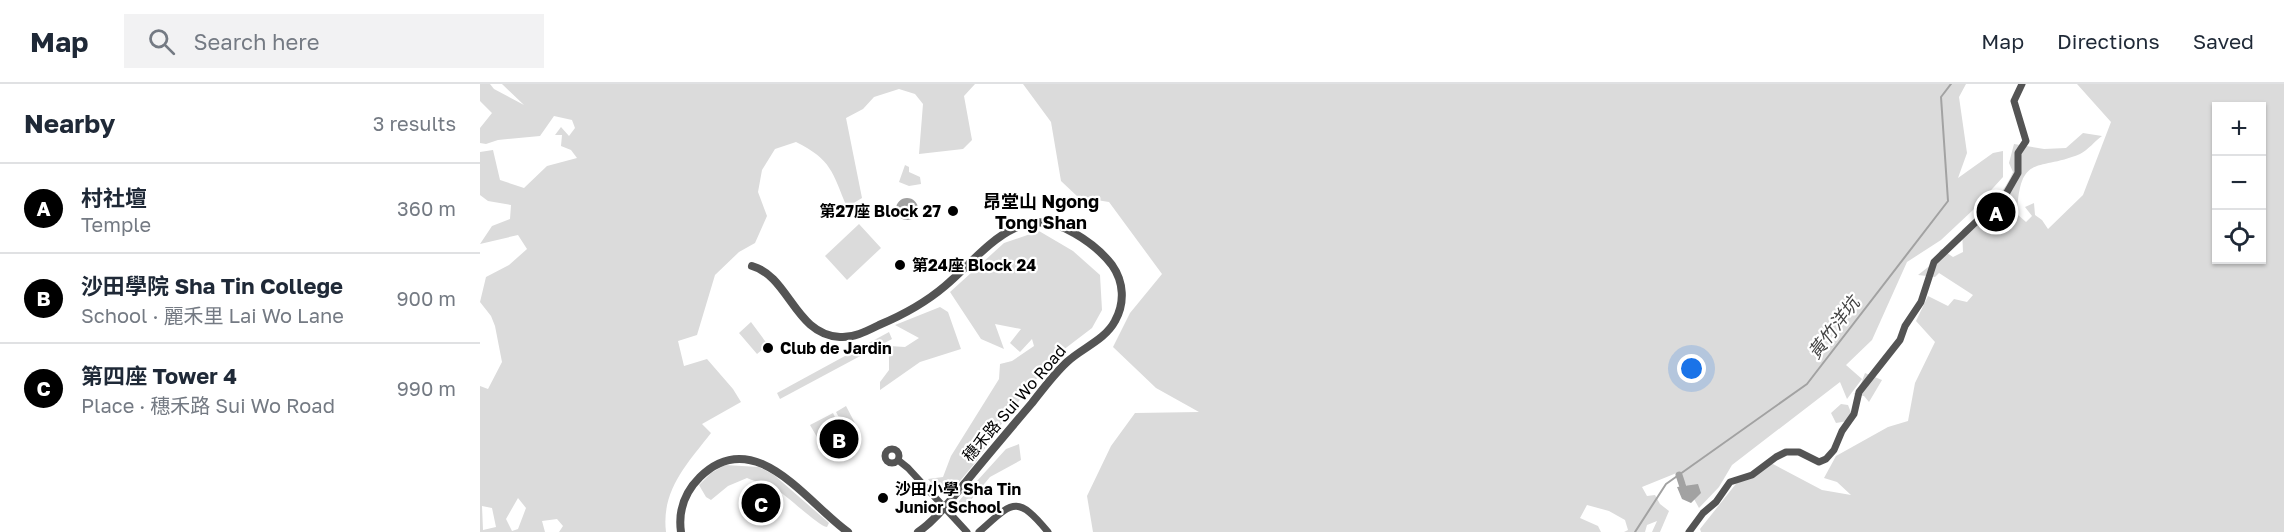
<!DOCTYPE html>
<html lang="en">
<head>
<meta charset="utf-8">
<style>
	:root { --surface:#fff; --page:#f2f2f3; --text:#1f2937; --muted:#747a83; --line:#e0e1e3; --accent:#000 }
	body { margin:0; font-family:"Golos Text","Noto Sans TC",sans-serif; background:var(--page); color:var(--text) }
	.controls { position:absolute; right:18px; top:18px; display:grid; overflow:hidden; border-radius:0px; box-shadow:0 2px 4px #0004 }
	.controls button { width:54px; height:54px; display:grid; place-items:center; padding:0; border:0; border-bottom:2px solid var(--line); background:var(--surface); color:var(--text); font:30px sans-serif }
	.you { position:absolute; left:1212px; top:285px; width:21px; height:21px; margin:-15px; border:4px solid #fff; border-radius:50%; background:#1a73e8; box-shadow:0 0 0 9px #1a73e833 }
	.badge { display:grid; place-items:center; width:39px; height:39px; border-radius:50%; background:var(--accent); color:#fff; font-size:20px; font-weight:700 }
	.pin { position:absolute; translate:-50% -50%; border:3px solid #fff; box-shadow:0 2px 6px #0006 }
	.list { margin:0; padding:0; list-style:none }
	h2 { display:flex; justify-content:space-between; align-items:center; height:78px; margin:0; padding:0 24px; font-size:26px }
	h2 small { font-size:20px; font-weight:400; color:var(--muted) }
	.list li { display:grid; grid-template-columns:39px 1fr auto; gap:18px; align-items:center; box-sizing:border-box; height:90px; padding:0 24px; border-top:2px solid var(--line) }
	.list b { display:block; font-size:22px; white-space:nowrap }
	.list p { margin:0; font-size:20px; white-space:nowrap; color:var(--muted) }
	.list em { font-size:20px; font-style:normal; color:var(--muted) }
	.icon { flex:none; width:33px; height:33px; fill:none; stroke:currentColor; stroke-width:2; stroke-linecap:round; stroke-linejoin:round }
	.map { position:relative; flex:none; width:1804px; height:448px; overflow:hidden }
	header { display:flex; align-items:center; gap:36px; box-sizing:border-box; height:84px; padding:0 30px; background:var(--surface); border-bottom:2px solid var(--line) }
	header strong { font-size:28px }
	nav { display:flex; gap:33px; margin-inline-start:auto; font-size:21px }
	.search { width:420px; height:54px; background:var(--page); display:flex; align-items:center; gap:15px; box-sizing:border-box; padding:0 21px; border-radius:0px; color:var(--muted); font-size:22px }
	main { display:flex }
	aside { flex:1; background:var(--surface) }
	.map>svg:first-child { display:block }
	.green { fill:#dbdbdb; fill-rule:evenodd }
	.water { fill:#a2a2a2 }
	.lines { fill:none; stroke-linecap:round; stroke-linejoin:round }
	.stream { stroke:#a2a2a2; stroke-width:2 }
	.canal { stroke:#a2a2a2; stroke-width:7 }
	.minor { stroke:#545454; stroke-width:7 }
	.tertiary { stroke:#545454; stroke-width:8 }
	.poi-dot { fill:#000; stroke:#fff; stroke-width:2 }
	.labels { text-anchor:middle; stroke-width:4.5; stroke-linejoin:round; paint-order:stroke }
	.poi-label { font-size:16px; font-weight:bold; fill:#000; stroke:#fff; text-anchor:start }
	.street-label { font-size:16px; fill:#000; stroke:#fff }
	.neighbourhood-label { font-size:18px; font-weight:bold; fill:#000; stroke:#fff }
	.water-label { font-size:18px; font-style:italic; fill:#434343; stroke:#fff }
</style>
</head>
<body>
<header>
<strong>Map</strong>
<div class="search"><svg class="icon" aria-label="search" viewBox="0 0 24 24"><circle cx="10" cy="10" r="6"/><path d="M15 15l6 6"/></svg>Search here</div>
<nav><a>Map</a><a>Directions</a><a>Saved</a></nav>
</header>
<main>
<aside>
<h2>Nearby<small>3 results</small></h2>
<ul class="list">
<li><span class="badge">A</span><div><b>村社壇</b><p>Temple</p></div><em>360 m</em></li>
<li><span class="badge">B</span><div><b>沙田學院 Sha Tin College</b><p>School · 麗禾里 Lai Wo Lane</p></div><em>900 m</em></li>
<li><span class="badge">C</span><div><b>第四座 Tower 4</b><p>Place · 穗禾路 Sui Wo Road</p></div><em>990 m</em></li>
</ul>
</aside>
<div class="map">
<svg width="1804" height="448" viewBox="0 0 1804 448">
	<rect width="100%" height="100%" fill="#fff"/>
	<path class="green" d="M0 0H10L14 5 44 21 22 0H495L484 12 492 56 483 65 439 70 443 20 435 10 419 5 394 13 383 25 366 34 382 114 367 123C352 88 352 76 316 58L295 65 282 86 278 108 287 132 275 159 259 168 235 191 217 251 198 257 204 282 227 275 253 305 261 318 222 340 231 349C207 380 181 406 186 448H79L83 442 77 435 62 437 65 448H0V302L8 305 22 278 15 242 11 232 0 218 6 193 29 181 47 165 38 151 0 160 12 142 30 135 31 121 8 117 0 111V68L13 66 20 96 44 104 67 82 97 74 91 66 81 62 82 51H75L81 43 89 52 95 44 92 36 74 32 60 52 18 56 6 60 0 59V44L12 29 0 17ZM38 414 46 424 38 445 32 447 26 435ZM2 422 12 424 16 443 3 446Z
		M543 0H1486L1479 13 1487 69 1478 94 1513 69 1523 67V93L1493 126 1461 156 1427 178 1392 256 1366 281 1382 295 1367 315 1360 298 1252 381 1239 403 1219 424 1199 388 1162 403 1167 412 1175 411 1180 420 1189 427 1180 448H1172L1177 437 1167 441 1165 448H1144L1148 446 1145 436 1129 427 1107 421 1100 434 1118 442 1121 448H613L607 412 631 362 655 329 719 328 676 304 633 263 650 229 682 190 629 118 598 113 581 97 571 38Z
		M1597 0H1804V448H1221L1220 445 1259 396 1291 379 1342 406 1371 411 1357 398 1344 394 1356 372 1408 343 1428 337 1435 299 1455 258 1436 237 1448 212 1468 222 1474 215 1487 218 1493 211 1459 189 1455 193 1438 191 1452 180 1461 165 1473 173 1483 168 1482 146C1504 127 1521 115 1533 88L1529 79 1534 60 1564 65 1586 64 1603 49 1622 52C1615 57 1608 66 1600 70 1557 88 1540 68 1537 130L1546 138 1552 132 1545 123 1554 119 1555 131 1562 136 1568 145 1603 111 1631 38ZM1736 22H1782V176H1736Z
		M425 81 429 83V88L440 93 441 100 429 102 419 98Z
		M379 140 401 164 367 196 345 172Z
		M559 147 593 167 620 191 622 226 612 244 574 273 527 332 495 379 470 409 454 402 448 395 463 393 471 372 519 295 520 280 532 277 554 262 552 255 540 268 530 259 541 245 515 240 524 265 501 255 470 208 524 159Z
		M460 223 468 228 481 265 440 278 400 306V298L409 286V262L425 263 439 254 415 241Z
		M271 238 288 261 277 270 259 249Z
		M409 248 412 255 300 315 297 309Z
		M1385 289 1402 296 1389 318 1384 312 1373 310 1378 308Z
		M1361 320 1368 321 1374 336 1356 339 1351 329Z
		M366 322 377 343 367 348 356 328Z
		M353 329 359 341 337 353 330 341Z
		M539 360 541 376 510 393 485 423 477 419 526 365Z
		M245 381 279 383 294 391 349 439 347 443C338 442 307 411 294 404 286 400 276 398 267 394L248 402 231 416 226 413 219 401 231 389Z"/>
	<path class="water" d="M416 125a11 11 0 1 1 22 0a11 11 0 1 1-22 0Z
		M1218 400 1221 409 1211 419 1202 415 1197 403Z"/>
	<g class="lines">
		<path class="stream" d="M1155 448 1186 400 1327 300 1468 117 1461 13 1471 0"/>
		<path class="canal" d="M1199 391 1205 409"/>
		<path class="minor" d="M405 372a7 7 0 1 1 14 0a7 7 0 1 1-14 0Z
			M418 376 428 384 487 448
			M499 448C532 419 536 409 568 448
			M1209 448 1223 429 1236 418 1250 398 1272 391 1296 373 1306 368H1319L1339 378 1346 375 1354 366 1362 347 1374 330 1379 308 1420 256 1425 242 1441 218 1454 178 1498 136 1522 117 1538 89V69L1546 57 1534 17 1542 0"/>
		<path class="tertiary" d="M272 182C309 192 315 251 360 253 374 254 387 247 399 241 423 231 445 219 465 202 503 170 538 115 594 149 608 157 622 168 632 181 644 198 645 219 635 237 625 256 602 264 587 278 574 290 563 305 552 319 529 346 507 372 485 399 471 415 456 436 438 448
			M201 448C198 427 205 408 220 393 275 339 328 420 368 448"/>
	</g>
	<g class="poi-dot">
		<circle cx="473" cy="127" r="6"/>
		<circle cx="420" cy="181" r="6"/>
		<circle cx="288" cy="264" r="6"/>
		<circle cx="403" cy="414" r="6"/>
	</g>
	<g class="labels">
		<g class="poi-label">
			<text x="461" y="133" text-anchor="end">第27座 Block 27</text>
			<text x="432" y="187">第24座 Block 24</text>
			<text x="300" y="270">Club de Jardin</text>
			<text x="415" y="411">沙田小學 Sha Tin<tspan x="415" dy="18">Junior School</tspan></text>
		</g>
		<g class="street-label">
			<text transform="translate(534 319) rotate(-49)" y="6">穗禾路 Sui Wo Road</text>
		</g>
		<g class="neighbourhood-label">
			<text x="561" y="124">昂堂山 Ngong<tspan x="561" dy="21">Tong Shan</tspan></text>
		</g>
		<g class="water-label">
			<text transform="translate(1354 244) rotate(-53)" y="6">黃竹洋坑</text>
		</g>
	</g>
</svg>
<div class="controls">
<button>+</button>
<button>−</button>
<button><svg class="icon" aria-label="locate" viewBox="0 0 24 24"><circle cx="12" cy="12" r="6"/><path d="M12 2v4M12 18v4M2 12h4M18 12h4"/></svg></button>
</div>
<div class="you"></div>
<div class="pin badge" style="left:1516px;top:128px">A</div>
<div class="pin badge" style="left:359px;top:355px">B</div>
<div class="pin badge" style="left:281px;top:419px">C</div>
</div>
</main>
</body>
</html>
